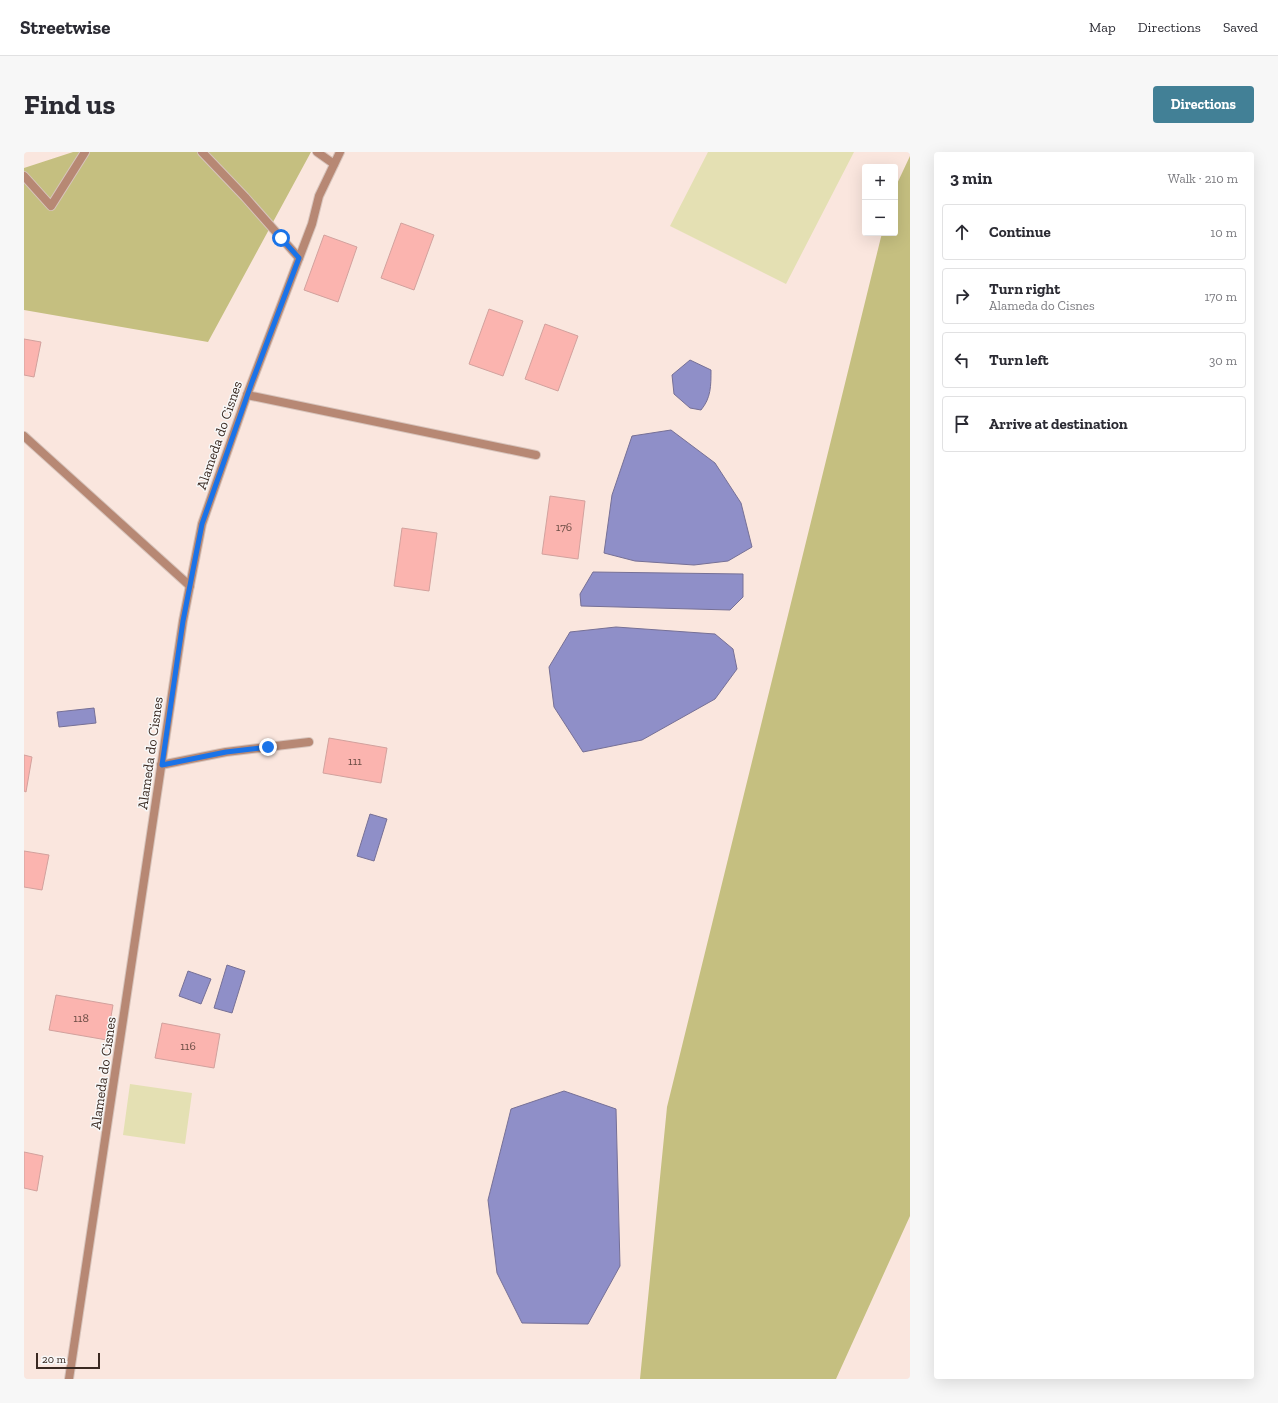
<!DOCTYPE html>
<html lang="en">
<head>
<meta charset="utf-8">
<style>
	:root { --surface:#fff; --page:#f7f7f7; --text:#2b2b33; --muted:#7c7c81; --line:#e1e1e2; --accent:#428096 }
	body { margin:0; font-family:"Zilla Slab",serif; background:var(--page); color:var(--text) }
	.controls { position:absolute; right:12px; top:12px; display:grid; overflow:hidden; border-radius:4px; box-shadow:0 4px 16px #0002 }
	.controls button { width:36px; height:36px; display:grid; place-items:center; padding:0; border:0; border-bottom:1px solid var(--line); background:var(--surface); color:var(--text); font:20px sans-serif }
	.scale { position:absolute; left:12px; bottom:10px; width:64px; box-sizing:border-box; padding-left:4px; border:2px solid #3a2921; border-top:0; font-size:11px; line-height:14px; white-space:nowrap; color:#3a2921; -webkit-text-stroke:3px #f8f8f8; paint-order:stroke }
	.stop { position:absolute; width:12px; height:12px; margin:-9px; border:3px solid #1a73e8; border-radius:50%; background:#fff }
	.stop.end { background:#1a73e8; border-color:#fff; box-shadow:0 1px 4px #0008 }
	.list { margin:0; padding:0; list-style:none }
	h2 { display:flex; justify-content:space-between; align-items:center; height:52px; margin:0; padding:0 16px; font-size:17px }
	h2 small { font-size:13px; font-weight:400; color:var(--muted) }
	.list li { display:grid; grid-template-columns:26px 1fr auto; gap:12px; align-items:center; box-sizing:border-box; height:56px; margin:0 8px 8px; padding:0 8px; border:1px solid var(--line); border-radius:4px }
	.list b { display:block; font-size:15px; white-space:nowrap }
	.list p { margin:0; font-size:13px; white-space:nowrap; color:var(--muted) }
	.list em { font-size:13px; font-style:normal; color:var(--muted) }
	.icon { flex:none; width:22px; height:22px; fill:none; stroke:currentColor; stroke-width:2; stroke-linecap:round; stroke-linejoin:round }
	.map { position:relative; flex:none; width:886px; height:1227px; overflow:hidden; border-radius:4px }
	header { display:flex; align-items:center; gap:24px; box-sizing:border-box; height:56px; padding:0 20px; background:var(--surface); border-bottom:1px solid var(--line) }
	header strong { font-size:19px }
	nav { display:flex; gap:22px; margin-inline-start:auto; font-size:14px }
	.intro { display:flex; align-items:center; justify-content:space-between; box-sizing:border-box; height:96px; padding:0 24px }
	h1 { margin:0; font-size:28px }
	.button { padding:10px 18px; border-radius:4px; background:var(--accent); color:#fff; font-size:14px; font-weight:700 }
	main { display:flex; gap:24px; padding:0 24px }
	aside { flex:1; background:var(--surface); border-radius:4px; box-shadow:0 4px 16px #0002 }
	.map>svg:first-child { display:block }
	.green { fill:#e4e0b3 }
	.forest { fill:#c5bf80 }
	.water { fill:#8f8fc8; stroke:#767096 }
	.building { fill:#fbb4af; stroke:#d2a19d }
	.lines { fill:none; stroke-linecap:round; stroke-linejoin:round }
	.lane-casing { stroke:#d7c4bc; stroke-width:10 }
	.street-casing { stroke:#d7c4bc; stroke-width:10 }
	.lane { stroke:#b78874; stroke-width:8 }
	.street { stroke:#b78874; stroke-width:8 }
	.route { stroke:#1a73e8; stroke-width:5 }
	.labels { text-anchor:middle; stroke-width:3; stroke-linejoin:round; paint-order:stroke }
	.number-label { font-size:12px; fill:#6a4c44 }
	.street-label { font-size:14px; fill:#3a2921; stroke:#f8f8f8 }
</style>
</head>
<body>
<header>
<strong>Streetwise</strong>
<nav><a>Map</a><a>Directions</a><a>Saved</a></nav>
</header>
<div class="intro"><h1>Find us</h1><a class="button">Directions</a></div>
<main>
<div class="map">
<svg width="886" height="1227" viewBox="0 0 886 1227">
	<rect width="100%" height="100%" fill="#fae6de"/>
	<path class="green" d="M684 0H830L762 132 646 74Z
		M106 932 168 941 161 992 99 983Z"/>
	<path class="forest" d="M49 0H287L184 190 0 158V16Z
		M886 4V1064L812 1227H616L643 955 858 81H871V36Z"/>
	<path class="water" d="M666 208 687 218C687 234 687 246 677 258L666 256 650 242 648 223Z
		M647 278 691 311 717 351 728 395 704 409 670 413 611 409 580 401 588 343 608 284Z
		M569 420 719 422V445L706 458 557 454 556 442Z
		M592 475 691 482 709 497 713 517 691 547 618 588 559 600 530 555 525 515 546 480Z
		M70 556 72 571 35 575 33 560Z
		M346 662 363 667 350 709 333 704Z
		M203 813 221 819 208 861 190 856Z
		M164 819 187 827 177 852 155 844Z
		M540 939 592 957 596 1114 564 1172 498 1171 473 1121 464 1048 487 957Z"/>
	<path class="building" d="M377 71 410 83 390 138 357 126Z
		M300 83 333 95 314 150 280 138Z
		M465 157 499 169 479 224 445 212Z
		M521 172 554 184 534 239 501 227Z
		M0 187 17 190 10 225 0 223Z
		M526 344 561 349 554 407 518 402Z
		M378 376 413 381 405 439 370 434Z
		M305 586 363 596 357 631 299 621Z
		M0 603 8 605 2 640 0 639Z
		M0 699 25 703 18 738 0 735Z
		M32 843 89 853 83 888 25 878Z
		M138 871 196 882 190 916 131 906Z
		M0 1000 19 1004 13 1039 0 1036Z"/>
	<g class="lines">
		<defs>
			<path id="lane" d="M178 0 221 45 275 106
				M293 0 310 12
				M0 24 27 54 61 0
				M223 243 512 303
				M0 284 166 434
				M137 613 202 600 285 590"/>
			<path id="street" d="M45 1227 159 469 178 372 223 243 288 72 295 44 316 0"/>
		</defs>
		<use href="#lane" class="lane-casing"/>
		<use href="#street" class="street-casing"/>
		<use href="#lane" class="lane"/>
		<use href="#street" class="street"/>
	</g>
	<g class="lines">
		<path class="route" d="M244 595 202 600 138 613 159 469 178 372 228 230 275 106 257 86"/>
	</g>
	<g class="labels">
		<g class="number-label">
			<text x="540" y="379">176</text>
			<text x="331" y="613">111</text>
			<text x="57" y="870">118</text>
			<text x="164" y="898">116</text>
		</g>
		<g class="street-label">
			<text transform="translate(195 283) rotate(-71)" y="5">Alameda do Cisnes</text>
			<text transform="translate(126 601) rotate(-82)" y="5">Alameda do Cisnes</text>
			<text transform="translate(79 921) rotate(-82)" y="5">Alameda do Cisnes</text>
		</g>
	</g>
</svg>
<div class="controls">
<button>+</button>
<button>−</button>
</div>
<div class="scale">20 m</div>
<div class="stop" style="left:257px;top:86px"></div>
<div class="stop end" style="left:244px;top:595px"></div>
</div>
<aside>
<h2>3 min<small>Walk · 210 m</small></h2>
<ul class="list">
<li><svg class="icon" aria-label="ahead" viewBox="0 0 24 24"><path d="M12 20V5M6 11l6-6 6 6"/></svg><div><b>Continue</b></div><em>10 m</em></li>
<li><svg class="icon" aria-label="right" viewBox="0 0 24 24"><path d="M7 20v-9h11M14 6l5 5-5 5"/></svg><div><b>Turn right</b><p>Alameda do Cisnes</p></div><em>170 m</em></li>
<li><svg class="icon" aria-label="left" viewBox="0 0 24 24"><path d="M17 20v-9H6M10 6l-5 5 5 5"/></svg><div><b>Turn left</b></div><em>30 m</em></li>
<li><svg class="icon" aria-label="arrive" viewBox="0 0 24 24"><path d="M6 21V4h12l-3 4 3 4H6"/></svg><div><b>Arrive at destination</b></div></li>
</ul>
</aside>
</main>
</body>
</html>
